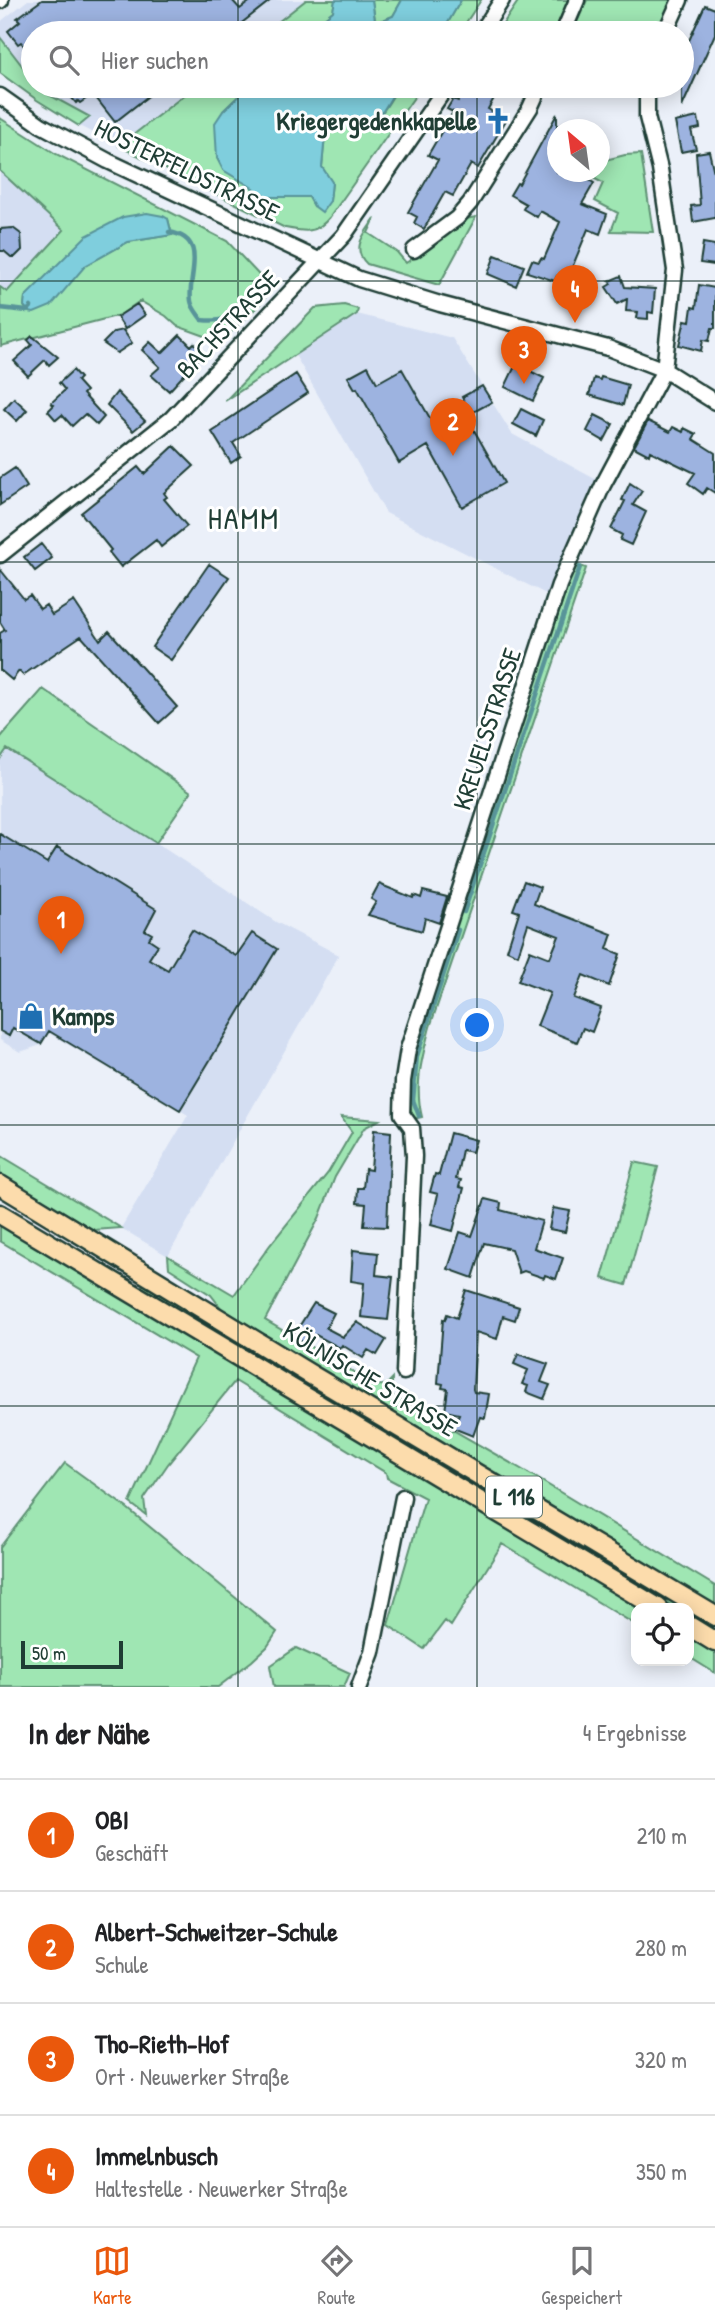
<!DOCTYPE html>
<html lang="de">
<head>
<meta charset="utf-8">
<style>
	:root { --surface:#fff; --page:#f2f2f2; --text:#202124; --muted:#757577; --line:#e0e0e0; --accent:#ea580c }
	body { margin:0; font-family:"Patrick Hand",sans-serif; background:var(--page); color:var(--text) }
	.controls { position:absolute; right:21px; bottom:21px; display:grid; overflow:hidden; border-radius:14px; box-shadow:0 4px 18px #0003 }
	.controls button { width:63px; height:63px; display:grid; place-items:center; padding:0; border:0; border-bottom:2px solid var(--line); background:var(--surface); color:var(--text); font:35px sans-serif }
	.compass { position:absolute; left:547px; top:119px; width:63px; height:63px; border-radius:50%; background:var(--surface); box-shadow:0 4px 18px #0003; rotate:331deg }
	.scale { position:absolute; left:21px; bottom:18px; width:102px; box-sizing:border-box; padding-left:7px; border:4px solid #1f3d34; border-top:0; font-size:19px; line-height:24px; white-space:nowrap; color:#1f3d34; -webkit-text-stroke:5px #fff; paint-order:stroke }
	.you { position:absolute; left:478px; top:1026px; width:24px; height:24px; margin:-18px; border:5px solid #fff; border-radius:50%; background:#1a73e8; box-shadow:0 0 0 10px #1a73e833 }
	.badge { display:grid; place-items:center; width:46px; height:46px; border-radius:50%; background:var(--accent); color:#fff; font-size:23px; font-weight:700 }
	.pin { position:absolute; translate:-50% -58px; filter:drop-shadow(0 2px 4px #0008) }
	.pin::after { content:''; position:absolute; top:37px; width:24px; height:21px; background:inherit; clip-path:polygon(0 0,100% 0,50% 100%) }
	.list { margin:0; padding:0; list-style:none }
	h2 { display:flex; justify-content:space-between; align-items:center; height:91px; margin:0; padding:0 28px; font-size:30px }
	h2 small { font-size:23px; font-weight:400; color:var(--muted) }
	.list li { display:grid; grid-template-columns:46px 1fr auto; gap:21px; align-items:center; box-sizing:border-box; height:112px; padding:0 28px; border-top:2px solid var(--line) }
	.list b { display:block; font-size:26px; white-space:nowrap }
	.list p { margin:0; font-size:23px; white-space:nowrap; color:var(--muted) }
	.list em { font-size:23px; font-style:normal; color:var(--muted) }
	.icon { flex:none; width:38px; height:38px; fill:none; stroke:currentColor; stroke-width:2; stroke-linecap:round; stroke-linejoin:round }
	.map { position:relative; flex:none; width:715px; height:1687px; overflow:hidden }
	.search { position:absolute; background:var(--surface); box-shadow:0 4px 18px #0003; left:21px; right:21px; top:21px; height:77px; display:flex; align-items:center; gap:18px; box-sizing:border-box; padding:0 24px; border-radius:38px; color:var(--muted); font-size:26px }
	.sheet { height:539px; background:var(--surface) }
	nav { display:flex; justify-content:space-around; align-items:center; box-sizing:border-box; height:98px; border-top:2px solid var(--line); background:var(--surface); font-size:19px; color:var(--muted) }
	nav a { display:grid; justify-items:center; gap:4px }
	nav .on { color:var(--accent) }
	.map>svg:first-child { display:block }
	.built { fill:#d4def2 }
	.green { fill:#9fe6b3; stroke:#5f9274; stroke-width:2; fill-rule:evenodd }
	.water { fill:#7fcedd; stroke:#599499; stroke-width:2 }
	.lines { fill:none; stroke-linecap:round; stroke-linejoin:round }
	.stream { stroke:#599499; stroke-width:4.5 }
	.building { fill:#9db3e0; stroke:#1f3d34; stroke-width:2 }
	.minor-casing { stroke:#1f3d34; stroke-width:19 }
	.major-casing { stroke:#1f3d34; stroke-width:23 }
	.minor { stroke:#fff; stroke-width:14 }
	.major { stroke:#fcdcac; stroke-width:18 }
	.grid { fill:none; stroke:#1f3d34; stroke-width:2; stroke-opacity:0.55 }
	.labels { text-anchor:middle; stroke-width:6; stroke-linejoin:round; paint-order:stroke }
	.shield { fill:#fff; stroke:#627771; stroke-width:2 }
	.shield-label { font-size:24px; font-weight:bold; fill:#1f3d34 }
	.poi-label { font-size:26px; font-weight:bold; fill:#1f3d34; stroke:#fff; text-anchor:end }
	.street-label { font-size:26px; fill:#1f3d34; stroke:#fff }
	.quarter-label { font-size:30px; letter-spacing:2px; fill:#1f3d34; stroke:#fff }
</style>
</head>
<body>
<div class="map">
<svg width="715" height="1687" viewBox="0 0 715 1687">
	<rect width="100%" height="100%" fill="#ebf0f9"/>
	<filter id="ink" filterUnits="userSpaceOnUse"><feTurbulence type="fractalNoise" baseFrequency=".0143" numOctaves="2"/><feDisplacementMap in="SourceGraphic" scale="14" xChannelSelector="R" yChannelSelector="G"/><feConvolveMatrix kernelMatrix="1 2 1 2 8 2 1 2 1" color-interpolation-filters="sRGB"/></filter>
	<g filter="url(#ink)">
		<path class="built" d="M28 0H306L264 33H33V80L0 37V22Z
			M38 86H196L119 146 79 126 89 116 42 91Z
			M0 171 64 230 7 292 0 287Z
			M357 314 452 338 512 434 595 479 548 595 386 513 295 355Z
			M6 749 156 843 276 922 339 955 168 1256 121 1228 188 1115 49 1033 41 1045 20 1052 0 1040V759Z"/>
		<path class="green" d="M306 0H335L333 11 306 33H264Z
			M372 0H402L393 16 378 22 375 20Z
			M461 0H481L459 33H442Z
			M519 0H568L554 33H497Z
			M587 0H673L658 33H572Z
			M0 37 33 80V86H38L42 91 90 117 79 126 37 100 0 73Z
			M196 86H249L223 111 217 158 223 169 268 197H309L314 206 330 201 332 183 322 167 325 135 335 124C378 127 378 120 399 86H422L330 217C316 234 306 232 285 228L119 146Z
			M0 118 56 154 227 241 272 289 257 307 224 339 205 336 177 326 166 316 140 301 120 315 1 346 0 287 7 292 64 230 0 171ZM168 219 172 235 128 242 85 266 26 309 24 306 25 297Z
			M641 154 653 232 611 231 618 213 595 201 603 183 593 178 596 172H600L601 161 625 155Z
			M476 217 439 285 367 264C350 248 365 233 375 218L368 233 397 252 406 263 442 237 460 220Z
			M344 305 358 309 357 314 225 401 315 308Z
			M575 564 586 568 430 1027C422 1058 414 1085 422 1117L413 1119C405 1086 412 1057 421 1025Z
			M43 689 191 792 156 843 7 749 0 759V738Z
			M341 1117 379 1120 364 1128 335 1177 319 1218 265 1320 376 1385C384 1386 387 1385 392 1379V1395L535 1477 715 1586V1605L222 1309 211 1295 169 1268 168 1256 234 1295 270 1245 328 1173 352 1132Z
			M0 1155 121 1228 94 1230 0 1174Z
			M634 1162 658 1167 626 1285 602 1278Z
			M0 1220 644 1608H636V1625L502 1544 451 1626 445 1621 424 1649 388 1625 425 1498 387 1478 386 1473 235 1381 168 1464 144 1499 146 1515 130 1503 196 1358 0 1241Z
			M144 1281 686 1608H676L142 1287Z
			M65 1463 127 1508 277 1632 267 1647 252 1661 218 1687H0V1547Z
			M689 1635 715 1651V1673L689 1657Z
			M296 1648 350 1673 344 1687H274L270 1666Z"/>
		<path class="water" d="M335 0H372L375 20 378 22 393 16 402 0H461L442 33H306L333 11Z
			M249 86H355L365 92 373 91 378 86H398C378 120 378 127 336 124L325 135 322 167 332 182 330 201 322 212 314 206 309 197H268L223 170 217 158 215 123 223 111Z
			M147 213 163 216 168 219 172 235 128 242 85 266 51 306 34 313 29 312 24 306 25 297 86 236 123 217Z"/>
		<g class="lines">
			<path class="stream" d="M169 232C210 239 187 276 191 301 192 308 198 314 202 320 225 323 238 315 255 300
				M0 308 27 311 31 307
				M614 480 620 468
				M464 912 580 567
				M419 1116 413 1100 417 1056 458 930"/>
		</g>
		<path class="building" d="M42 0H232L240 9 252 0H271L229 33H33V58L21 42 18 44 8 31 20 21 17 18Z
			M705 5 715 9V34L682 107V56Z
			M62 86H161L115 122 93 94 80 103 78 101 76 103Z
			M466 86H484L497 93 488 109 506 120 478 168 471 164 453 196 445 192 424 229 414 223 417 217 408 212 438 160 428 155 453 112 447 109 453 99 458 101Z
			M557 114V172H593L589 180 594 183 582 204 607 214 600 234 588 229 567 280 557 276 555 281 527 272 532 260 539 262 541 258 544 259 560 222 540 211 537 217 523 209 526 204 510 195 517 183 519 184Z
			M698 117 700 128 691 130 696 149 681 152 675 122Z
			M709 151 715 177V218L693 222 691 206 700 205 696 153Z
			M13 228 21 234 22 250 15 257H11L4 251H0V229Z
			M703 243 715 245V265L700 263Z
			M495 255 524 266 516 286 488 274Z
			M621 276 625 287 655 289 653 313 648 312V319L637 318 638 312 626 311 627 299 617 304 606 287 611 284 609 281Z
			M699 285 715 288V328H712L709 341 703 340 701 351 679 345 685 320 690 321 692 307 696 308Z
			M137 304 145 315 125 329 117 317Z
			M123 330 132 343 117 353 103 343 114 332Z
			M180 335 191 346 194 343 204 353 169 391 151 375 160 367 142 350 150 342 162 353Z
			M32 336 58 357 49 365 45 360 28 376 14 361 32 345 28 340Z
			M516 364 544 378 533 401 505 387Z
			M368 366 377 383 402 369 431 420 464 401 462 397 482 386 492 402 466 416 504 483 462 507 428 446 399 463 357 388 355 389 348 377Z
			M73 370 80 378 77 381 86 391 83 394 104 417 97 425 85 414 72 426 62 415 56 420 48 411 54 405 51 403 65 390 59 383Z
			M296 374 308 393 233 443 241 456 231 463 212 432 221 426 220 425Z
			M601 377 628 385 623 405 589 395 594 378 600 380Z
			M117 392 145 421 133 431 107 405Z
			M14 398 27 410 17 421 4 409Z
			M521 409 543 420 536 436 513 424Z
			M595 415 613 424 604 441 587 431Z
			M648 421 670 432 673 427 683 432 684 428 696 434 693 439 715 453V493L707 488 703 494 688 483 695 473 650 451 649 455 634 447Z
			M174 446 194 466 164 493 167 497 164 499 187 526 161 547 156 540 121 567 109 552 111 550 81 513 138 467 144 474Z
			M15 468 27 487 0 505V478Z
			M630 483 642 491 633 505 646 512 631 545 620 540 622 535 611 529 625 501 622 500Z
			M41 544 52 558 35 571 24 557Z
			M209 564 229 577 171 660 152 647Z
			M0 569 24 599 30 595 40 609 46 605 52 615 74 601 100 640 109 631 177 707 159 723 81 636 23 675 19 671 12 680 0 670V633L5 630 0 622Z
			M0 834 47 863 57 847 156 909 145 930 152 934 149 939 158 945 149 959 168 970 192 930 236 956 252 933 277 949 180 1110 49 1031 41 1044 13 1028 9 1036 0 1031Z
			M524 881 540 887 534 904 612 934 607 949 620 954 609 986 583 975 574 998 601 1008 592 1032 583 1028 577 1042 537 1026 550 993 518 981 530 950 550 958 559 936 528 924 518 955 507 950 519 912 513 910Z
			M379 884 413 898 414 895 421 898 423 891 447 897 439 923 425 918 422 931 368 915 376 902 371 899Z
			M374 1130 391 1132 387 1227 364 1226 366 1204 357 1203 358 1188H363L365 1169 371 1170Z
			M450 1133 476 1140 472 1152 462 1150 456 1179 461 1180 459 1187 464 1188 453 1231 431 1225 438 1194 430 1192 435 1174 439 1175Z
			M485 1199 501 1203 500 1210 542 1221 534 1248 563 1258 556 1279 545 1275 544 1278 524 1271 519 1273 511 1249 484 1243 473 1278 448 1269 460 1232 472 1236Z
			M553 1208 570 1211 565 1232 549 1229Z
			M353 1250 378 1253 376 1275 393 1277 388 1320 361 1317 364 1283 351 1281Z
			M466 1290 519 1307 515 1320 503 1316 497 1339 476 1332 473 1389 474 1392 489 1394 485 1418 480 1417 473 1436 453 1428 459 1414 445 1411 448 1389 442 1388 443 1384 438 1383 443 1319 445 1320 447 1314 457 1318Z
			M314 1303 334 1313 326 1328 343 1337 357 1322 386 1340 377 1355 368 1350 363 1358 342 1345 340 1348 316 1335 309 1346 293 1336Z
			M518 1354 548 1364 541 1382 550 1385 544 1399 526 1392 528 1386 522 1384 528 1370 514 1364Z"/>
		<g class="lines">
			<defs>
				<path id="minor" d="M0 1 1 0
					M481 33 502 0
					M563 33 577 0
					M665 33 680 0
					M0 96 41 125 108 161 359 279 440 304 608 348 664 370 715 402
					M414 250 457 218 470 203 530 108 540 86
					M0 555 171 419 344 235 447 86
					M404 1372 414 1156 412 1128 402 1114 403 1081 408 1049 559 585 603 485 664 370 675 270 660 169 647 117V86
					M359 1687 372 1652 403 1497"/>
				<path id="major" d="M0 1185 313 1376 715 1616
					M0 1214 658 1608
					M689 1626 715 1642"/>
			</defs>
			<use href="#minor" class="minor-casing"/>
			<use href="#major" class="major-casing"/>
			<use href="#minor" class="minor"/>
			<use href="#major" class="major"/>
		</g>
	</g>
	<path class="grid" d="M238 0V33M477 0V33M238 86V1687M477 86V1687M0 281H715M0 562H715M0 844H715M0 1125H715M0 1406H715"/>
	<defs>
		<symbol id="church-bare" viewBox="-9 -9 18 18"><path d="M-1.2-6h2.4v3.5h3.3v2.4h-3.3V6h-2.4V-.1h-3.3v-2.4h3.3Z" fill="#1f6fb2" stroke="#fff" stroke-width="2.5" paint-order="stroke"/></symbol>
		<symbol id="shop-bare" viewBox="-9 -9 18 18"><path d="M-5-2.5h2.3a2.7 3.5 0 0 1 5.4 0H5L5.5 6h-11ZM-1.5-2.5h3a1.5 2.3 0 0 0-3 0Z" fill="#1f6fb2" stroke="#fff" stroke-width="2.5" paint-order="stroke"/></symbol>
	</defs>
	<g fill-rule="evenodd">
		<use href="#church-bare" x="479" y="102" width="38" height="38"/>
		<use href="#shop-bare" x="12" y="997" width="38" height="38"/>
	</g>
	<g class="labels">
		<rect class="shield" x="486" y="1476.5" width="56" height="41" rx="5"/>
		<g class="shield-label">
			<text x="514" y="1505">L 116</text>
		</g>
		<g class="poi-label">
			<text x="477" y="130">Kriegergedenkkapelle</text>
			<text x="52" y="1025" text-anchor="start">Kamps</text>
		</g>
		<g class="street-label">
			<text transform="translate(187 170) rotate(26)" y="9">HOSTERFELDSTRASSE</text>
			<text transform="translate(228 324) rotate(-47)" y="9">BACHSTRASSE</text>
			<text transform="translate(487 729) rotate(-72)" y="9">KREUELSSTRASSE</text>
			<text transform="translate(370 1379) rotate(31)" y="9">KÖLNISCHE STRASSE</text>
		</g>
		<g class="quarter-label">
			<text x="244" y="529">HAMM</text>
		</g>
	</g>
</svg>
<div class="controls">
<button><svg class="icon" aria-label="locate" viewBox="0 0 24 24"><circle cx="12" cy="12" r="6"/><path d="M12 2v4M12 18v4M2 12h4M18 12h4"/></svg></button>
</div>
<svg class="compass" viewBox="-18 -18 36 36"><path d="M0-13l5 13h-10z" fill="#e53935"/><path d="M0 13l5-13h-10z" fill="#757577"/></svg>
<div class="scale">50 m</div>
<div class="you"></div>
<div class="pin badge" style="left:61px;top:954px">1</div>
<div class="pin badge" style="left:453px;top:456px">2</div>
<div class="pin badge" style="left:524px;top:384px">3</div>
<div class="pin badge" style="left:575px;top:323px">4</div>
<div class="search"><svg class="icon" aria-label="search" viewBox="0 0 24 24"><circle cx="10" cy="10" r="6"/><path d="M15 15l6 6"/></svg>Hier suchen</div>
</div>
<section class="sheet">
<h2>In der Nähe<small>4 Ergebnisse</small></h2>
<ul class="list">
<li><span class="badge">1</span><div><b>OBI</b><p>Geschäft</p></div><em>210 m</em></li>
<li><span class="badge">2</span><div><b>Albert-Schweitzer-Schule</b><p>Schule</p></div><em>280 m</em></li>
<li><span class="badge">3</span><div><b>Tho-Rieth-Hof</b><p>Ort · Neuwerker Straße</p></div><em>320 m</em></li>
<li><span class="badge">4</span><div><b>Immelnbusch</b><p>Haltestelle · Neuwerker Straße</p></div><em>350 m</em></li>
</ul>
</section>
<nav>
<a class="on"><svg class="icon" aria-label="map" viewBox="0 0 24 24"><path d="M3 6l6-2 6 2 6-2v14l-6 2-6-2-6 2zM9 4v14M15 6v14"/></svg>Karte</a>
<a><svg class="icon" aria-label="directions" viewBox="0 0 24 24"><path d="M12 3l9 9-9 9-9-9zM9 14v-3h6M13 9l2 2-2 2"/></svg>Route</a>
<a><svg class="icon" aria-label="saved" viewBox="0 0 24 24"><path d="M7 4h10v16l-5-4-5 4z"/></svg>Gespeichert</a>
</nav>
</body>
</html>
